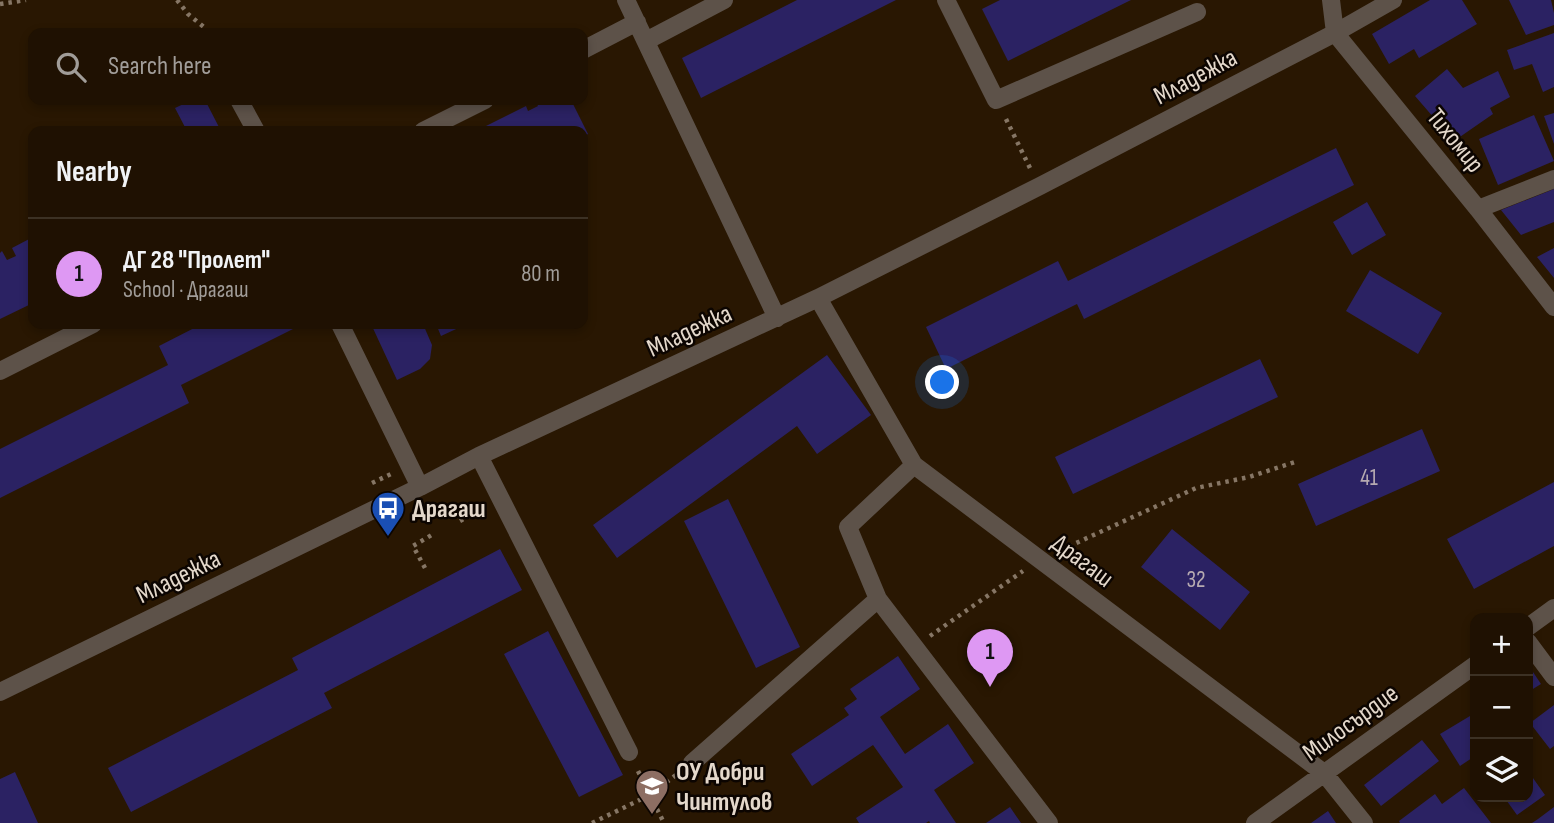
<!DOCTYPE html>
<html lang="en">
<head>
<meta charset="utf-8">
<style>
	:root { --surface:#1f1102; --page:#271a0c; --text:#f1f3f6; --muted:#a19d99; --line:#3c3124; --accent:#de98f3 }
	body { margin:0; font-family:"Sofia Sans Condensed",sans-serif; background:var(--page); color:var(--text) }
	.controls { position:absolute; right:21px; bottom:21px; display:grid; overflow:hidden; border-radius:14px; box-shadow:0 4px 10px #0003 }
	.controls button { width:63px; height:63px; display:grid; place-items:center; padding:0; border:0; border-bottom:2px solid var(--line); background:var(--surface); color:var(--text); font:35px sans-serif }
	.you { position:absolute; left:943px; top:383px; width:24px; height:24px; margin:-18px; border:5px solid #fff; border-radius:50%; background:#1a73e8; box-shadow:0 0 0 10px #1a73e833 }
	.badge { display:grid; place-items:center; width:46px; height:46px; border-radius:50%; background:var(--accent); color:#111; font-size:23px; font-weight:700 }
	.pin { position:absolute; translate:-50% -58px; filter:drop-shadow(0 2px 4px #0008) }
	.pin::after { content:''; position:absolute; top:37px; width:24px; height:21px; background:inherit; clip-path:polygon(0 0,100% 0,50% 100%) }
	.list { margin:0; padding:0; list-style:none }
	h2 { display:flex; justify-content:space-between; align-items:center; height:91px; margin:0; padding:0 28px; font-size:30px }
	h2 small { font-size:23px; font-weight:400; color:var(--muted) }
	.list li { display:grid; grid-template-columns:46px 1fr auto; gap:21px; align-items:center; box-sizing:border-box; height:112px; padding:0 28px; border-top:2px solid var(--line) }
	.list b { display:block; font-size:26px; white-space:nowrap }
	.list p { margin:0; font-size:23px; white-space:nowrap; color:var(--muted) }
	.list em { font-size:23px; font-style:normal; color:var(--muted) }
	.icon { flex:none; width:38px; height:38px; fill:none; stroke:currentColor; stroke-width:2; stroke-linecap:round; stroke-linejoin:round }
	.map { position:relative; flex:none; width:1554px; height:823px; overflow:hidden }
	.search { position:absolute; background:var(--surface); box-shadow:0 4px 10px #0003; left:28px; top:28px; width:560px; height:77px; display:flex; align-items:center; gap:18px; box-sizing:border-box; padding:0 24px; border-radius:14px; color:var(--muted); font-size:26px }
	.panel { position:absolute; background:var(--surface); box-shadow:0 4px 10px #0003; left:28px; top:126px; width:560px; height:203px; border-radius:14px }
	.map>svg:first-child { display:block }
	.building { fill:#2b2263 }
	.lines { fill:none; stroke-linecap:round; stroke-linejoin:round }
	.path { stroke:#867665; stroke-width:4.5; stroke-dasharray:3.5 5; stroke-linecap:butt }
	.minor { stroke:#5d5249; stroke-width:18 }
	.labels { text-anchor:middle; stroke-width:5; stroke-linejoin:round; paint-order:stroke }
	.number-label { font-size:23px; fill:#b6aab1 }
	.street-label { font-size:26px; fill:#e4d8cb; stroke:#0c0501 }
	.poi-label { font-size:26px; font-weight:bold; fill:#e4d8cb; stroke:#0c0501; text-anchor:start }
</style>
</head>
<body>
<div class="map">
<svg width="1554" height="823" viewBox="0 0 1554 823">
	<rect width="100%" height="100%" fill="#291702"/>
	<path class="building" d="M797 0H896L701 98 682 58Z
		M1000 0H1131L1008 61 982 9Z
		M1430 0H1462L1477 24 1419 58 1414 49 1389 64 1372 34Z
		M1509 0H1551L1554 13V25L1526 35Z
		M1554 33V87L1543 92 1532 64 1514 70 1507 50Z
		M1447 69 1463 88 1498 71 1510 97 1490 108 1493 114 1454 141 1415 96Z
		M192 100H205L221 131H187L175 108Z
		M535 100H571L588 134 583 137V131H476L526 106 528 111 538 106Z
		M1554 113V144L1544 116Z
		M1534 115 1554 161 1498 185 1479 139Z
		M1336 148 1354 185 1084 319 1077 304 946 369 926 327 1058 261 1068 281Z
		M1554 189V222L1521 235 1501 210Z
		M1367 202 1386 235 1352 255 1333 222Z
		M33 237V303L0 319V253L2 251 7 260 16 256 12 248Z
		M1554 248V278L1537 257Z
		M1370 270 1442 313 1418 354 1346 311Z
		M202 324H303L181 385 189 403 0 498V449L168 365 159 346Z
		M371 324H423L432 345 430 359 420 369 397 380Z
		M436 324H467L441 336Z
		M827 355 871 415 817 454 797 426 617 558 593 525Z
		M1260 359 1278 397 1073 494 1055 457Z
		M1422 429 1440 471 1316 526 1298 484Z
		M1554 482V546L1474 589 1447 539Z
		M728 499 800 647 756 668 684 521Z
		M1172 529 1250 592 1220 630 1141 567Z
		M500 549 522 590 324 693 332 708 131 812 108 768 298 670 292 658Z
		M548 631 623 775 579 797 504 654Z
		M898 656 920 689 880 717 905 754 948 724 974 763 934 790 956 823H930L929 821 926 823H859L856 818 903 787 873 745 812 786 791 754 849 715 844 708 857 699 850 689Z
		M1529 666 1541 684 1528 692V668Z
		M1554 705V746L1550 749 1530 723Z
		M1475 713V756L1460 766 1440 734Z
		M1422 740 1439 761 1381 806 1364 785Z
		M1528 771 1545 795 1517 815 1504 797H1528Z
		M15 772 38 823H0V779Z
		M1464 788 1491 823H1400L1399 821 1435 794 1442 804Z
		M1010 807 1021 823H986Z
		M1554 807V823H1532L1538 819Z
		M1328 811 1336 823H1311Z"/>
	<g class="lines">
		<path class="path" d="M177 0 188 14 211 33
			M0 4 26 0
			M1006 119 1030 168
			M372 483 391 474
			M460 521 484 508
			M1061 550 1196 488 1249 477 1298 461
			M425 568 413 546 435 533
			M930 636 1023 571
			M638 771 664 823
			M592 823 650 795 676 775"/>
		<path class="minor" d="M626 0 777 318
			M946 0 996 100 1197 12
			M1331 0 1335 33 1478 209 1554 307
			M646 41 724 0
			M583 50 637 22
			M239 100 256 131
			M423 131 485 100
			M1478 209 1554 179
			M818 298 914 465 1324 773 1364 823
			M340 324 420 487
			M0 371 93 324
			M479 456 629 752
			M878 599 1049 823
			M1528 627 1554 608
			M1528 642 1554 677
			M0 692 420 487 479 456 818 298 1040 186 1335 33 1393 0
			M692 763 878 599 848 527 914 465
			M1255 823 1475 665"/>
	</g>
	<defs>
		<symbol id="bus-pin" viewBox="-11 -11 22 30"><path d="M0 17L-7.5 6A9.5 9.5 0 1 1 7.5 6Z" fill="#1a4fb4" stroke="#0c0501"/><path d="M-5-6H5V4H4V6H2V4H-2V6H-4V4H-5ZM-3.5-4V0h7V-4ZM-3.5 1.2v1.5H-2V1.2ZM2 1.2v1.5H3.5V1.2Z" fill="#fff"/></symbol>
		<symbol id="school-pin" viewBox="-11 -11 22 30"><path d="M0 17L-7.5 6A9.5 9.5 0 1 1 7.5 6Z" fill="#8d6e63" stroke="#0c0501"/><path d="M0-5L7-2L0 1L-7-2ZM-4 1L0 2.5L4 1V4Q0 6-4 4Z" fill="#fff"/></symbol>
	</defs>
	<g fill-rule="evenodd">
		<use href="#bus-pin" x="369" y="489" width="38" height="52"/>
		<use href="#school-pin" x="633" y="767" width="38" height="52"/>
	</g>
	<g class="labels">
		<g class="number-label">
			<text x="1369" y="485">41</text>
			<text x="1196" y="587">32</text>
		</g>
		<g class="street-label">
			<text transform="translate(1195 76) rotate(-28)" y="9">Младежка</text>
			<text transform="translate(1456 140) rotate(51)" y="9">Тихомир</text>
			<text transform="translate(689 330) rotate(-25)" y="9">Младежка</text>
			<text transform="translate(1083 560) rotate(37)" y="9">Драгаш</text>
			<text transform="translate(178 576) rotate(-26)" y="9">Младежка</text>
			<text transform="translate(1350 722) rotate(-36)" y="9">Милосърдие</text>
		</g>
		<g class="poi-label">
			<text x="412" y="517">Драгаш</text>
			<text x="676" y="780">ОУ Добри<tspan x="676" dy="30">Чинтулов</tspan></text>
		</g>
	</g>
</svg>
<div class="controls">
<button>+</button>
<button>−</button>
<button><svg class="icon" aria-label="layers" viewBox="0 0 24 24"><path d="M12 4l9 5-9 5-9-5zM3 14l9 5 9-5"/></svg></button>
</div>
<div class="you"></div>
<div class="pin badge" style="left:990px;top:687px">1</div>
<div class="search"><svg class="icon" aria-label="search" viewBox="0 0 24 24"><circle cx="10" cy="10" r="6"/><path d="M15 15l6 6"/></svg>Search here</div>
<section class="panel">
<h2>Nearby<small></small></h2>
<ul class="list">
<li><span class="badge">1</span><div><b>ДГ 28 &quot;Пролет&quot;</b><p>School · Драгаш</p></div><em>80 m</em></li>
</ul>
</section>
</div>
</body>
</html>
